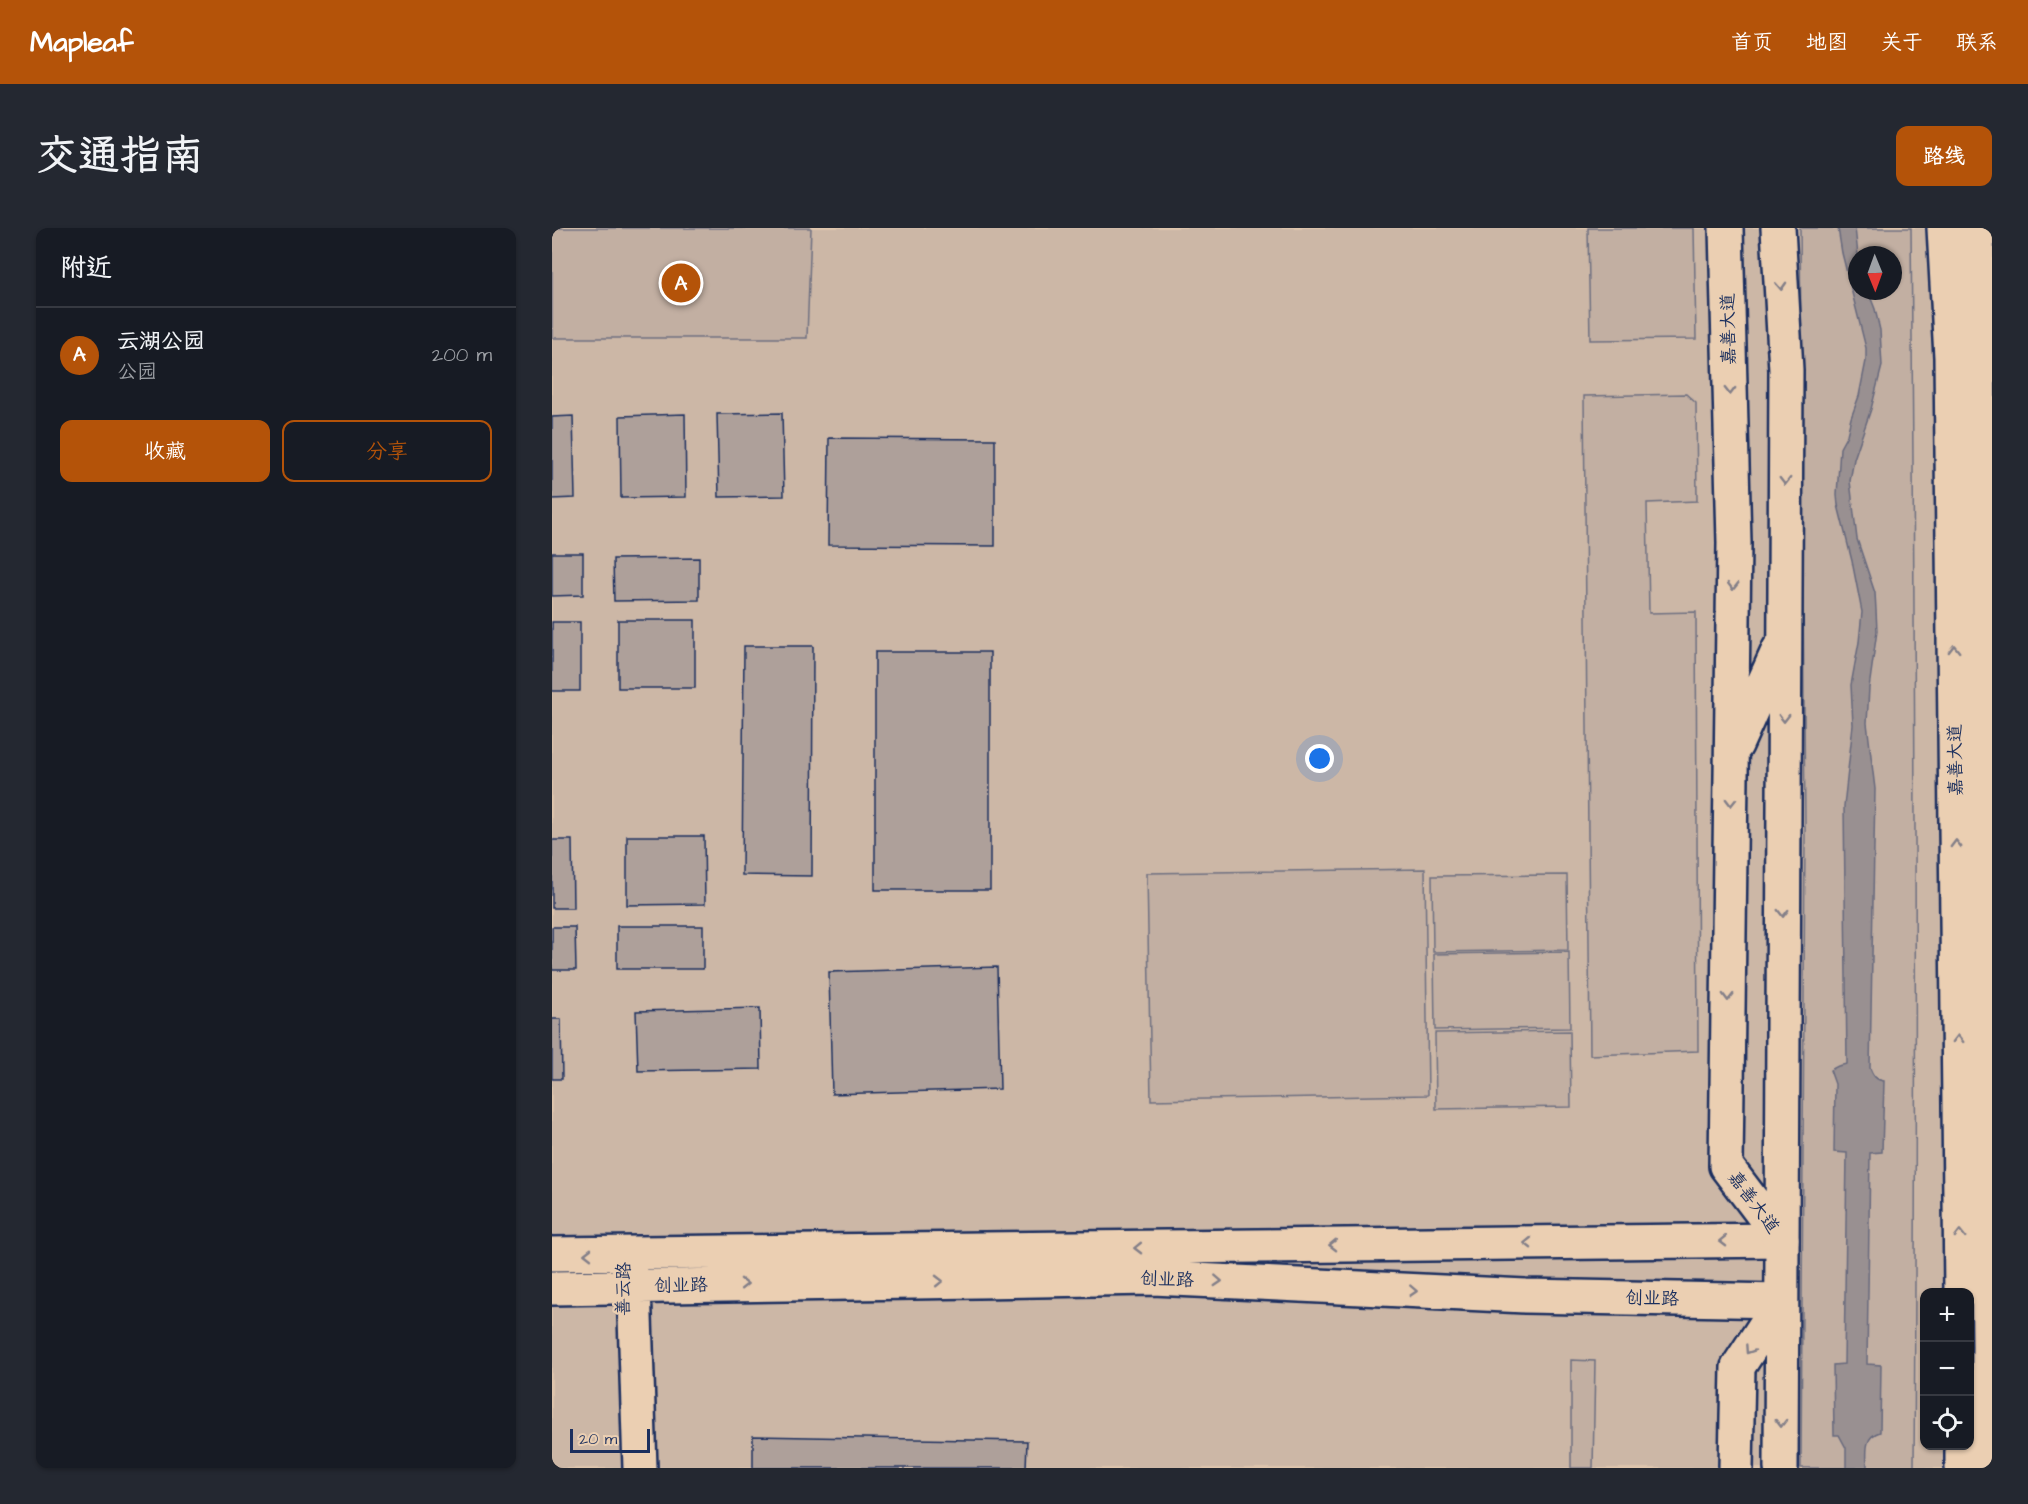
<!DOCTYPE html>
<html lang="zh">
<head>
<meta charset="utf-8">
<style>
	:root { --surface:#171b24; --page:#242831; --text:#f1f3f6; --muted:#9ea1a6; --line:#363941; --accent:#b45309 }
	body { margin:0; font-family:"Architects Daughter","LXGW WenKai TC",sans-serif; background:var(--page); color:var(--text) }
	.controls { position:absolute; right:18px; bottom:18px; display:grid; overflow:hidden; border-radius:12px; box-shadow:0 2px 4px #0004 }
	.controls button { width:54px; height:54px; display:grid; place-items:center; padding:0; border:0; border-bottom:2px solid var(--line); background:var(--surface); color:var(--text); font:30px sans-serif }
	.compass { position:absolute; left:1296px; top:18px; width:54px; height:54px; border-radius:50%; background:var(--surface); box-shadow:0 2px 4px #0004; rotate:179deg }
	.scale { position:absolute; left:18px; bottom:15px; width:80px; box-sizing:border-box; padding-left:6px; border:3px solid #1b2f5e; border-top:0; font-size:16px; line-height:21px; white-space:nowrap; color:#1b2f5e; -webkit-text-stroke:4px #ebcfb2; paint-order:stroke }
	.you { position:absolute; left:768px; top:531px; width:21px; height:21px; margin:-15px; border:4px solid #fff; border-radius:50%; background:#1a73e8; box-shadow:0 0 0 9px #1a73e833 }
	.badge { display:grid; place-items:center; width:39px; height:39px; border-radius:50%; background:var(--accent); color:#fff; font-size:20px; font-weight:700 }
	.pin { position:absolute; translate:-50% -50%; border:3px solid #fff; box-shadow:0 2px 6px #0006 }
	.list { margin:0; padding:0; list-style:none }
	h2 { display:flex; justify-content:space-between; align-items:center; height:78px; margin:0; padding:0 24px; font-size:26px }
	h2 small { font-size:20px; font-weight:400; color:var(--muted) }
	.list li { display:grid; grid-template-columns:39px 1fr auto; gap:18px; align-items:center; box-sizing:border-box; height:96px; padding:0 24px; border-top:2px solid var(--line) }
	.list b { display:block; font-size:22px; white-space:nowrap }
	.list p { margin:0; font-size:20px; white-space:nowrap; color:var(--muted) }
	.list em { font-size:20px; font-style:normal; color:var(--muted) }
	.actions { display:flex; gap:12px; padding:18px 24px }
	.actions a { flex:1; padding:14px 0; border:2px solid var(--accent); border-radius:12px; text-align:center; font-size:21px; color:var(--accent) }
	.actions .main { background:var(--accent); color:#fff }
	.icon { flex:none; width:33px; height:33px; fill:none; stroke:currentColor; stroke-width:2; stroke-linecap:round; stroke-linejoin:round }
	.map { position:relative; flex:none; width:1440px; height:1240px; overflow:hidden; border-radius:12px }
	header { display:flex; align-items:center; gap:36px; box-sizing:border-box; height:84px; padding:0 30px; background:var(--accent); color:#fff }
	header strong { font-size:28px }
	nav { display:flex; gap:33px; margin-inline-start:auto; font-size:21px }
	.intro { display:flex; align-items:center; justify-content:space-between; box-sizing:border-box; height:144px; padding:0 36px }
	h1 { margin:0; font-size:42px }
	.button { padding:15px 27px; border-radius:12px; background:var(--accent); color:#fff; font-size:21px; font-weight:700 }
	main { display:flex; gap:36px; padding:0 36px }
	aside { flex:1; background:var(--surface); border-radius:12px; box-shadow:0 2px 4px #0004 }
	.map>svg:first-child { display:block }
	.built { fill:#ccb7a6; fill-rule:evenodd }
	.green { fill:#c2afa2; stroke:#6e6f80; stroke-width:1.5; fill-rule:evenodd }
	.water { fill:#999091; stroke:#67697d; stroke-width:1.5 }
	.building { fill:#aea09a; stroke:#1b2f5e; stroke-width:1.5 }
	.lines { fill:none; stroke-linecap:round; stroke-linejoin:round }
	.minor-casing { stroke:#1b2f5e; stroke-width:38 }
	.major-casing { stroke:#1b2f5e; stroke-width:38 }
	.minor { stroke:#ebcfb2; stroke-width:33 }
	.major { stroke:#ebcfb2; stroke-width:33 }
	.oneway { stroke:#837f88 }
	.labels { text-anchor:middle; stroke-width:4.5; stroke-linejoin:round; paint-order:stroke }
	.street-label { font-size:18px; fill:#1b2f5e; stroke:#ebcfb2 }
</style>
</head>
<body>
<header>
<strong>Mapleaf</strong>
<nav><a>首页</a><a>地图</a><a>关于</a><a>联系</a></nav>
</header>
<div class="intro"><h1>交通指南</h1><a class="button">路线</a></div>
<main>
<aside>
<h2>附近<small></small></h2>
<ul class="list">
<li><span class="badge">A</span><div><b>云湖公园</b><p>公园</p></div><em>200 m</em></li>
</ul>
<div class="actions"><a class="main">收藏</a><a>分享</a></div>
</aside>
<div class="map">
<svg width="1440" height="1240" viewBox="0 0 1440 1240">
	<rect width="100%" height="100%" fill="#dec5ad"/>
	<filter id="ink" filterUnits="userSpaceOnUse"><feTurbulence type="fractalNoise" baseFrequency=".0167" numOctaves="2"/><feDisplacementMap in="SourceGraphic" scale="12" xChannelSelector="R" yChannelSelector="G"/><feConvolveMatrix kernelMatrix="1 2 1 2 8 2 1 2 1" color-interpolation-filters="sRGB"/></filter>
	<g filter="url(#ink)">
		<path class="built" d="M0 0H1440V1240H0ZM1305 27H1341V63H1305ZM1372 1064H1418V1218H1372Z"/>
		<path class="green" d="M0 0H259L255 110H0Z
			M1036 0H1142L1144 111 1038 112Z
			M1248 0H1359C1363 413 1365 827 1362 1240H1249L1253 602ZM1305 27H1341V63H1305Z
			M1134 166 1144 175 1145 273 1095 275 1097 385 1144 384 1146 823 1038 827 1032 168Z
			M873 641 876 867 599 872 595 645Z
			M1015 647 1016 722 881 724 880 648Z
			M1017 724 1018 800 883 802 882 726Z
			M1018 803 1019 879 884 881 883 805Z
			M1019 1132 1043 1133 1041 1240H1019Z"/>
		<path class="water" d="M1286 0H1303L1306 27 1305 63H1316L1323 81 1328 102 1330 138 1319 181 1302 231 1298 253 1305 311 1323 365 1324 382 1325 403 1317 460 1315 495 1323 561 1318 840C1321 848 1324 852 1332 853L1330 924 1318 925 1315 1136 1329 1137 1328 1204C1311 1209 1315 1225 1315 1240H1294V1220L1287 1207H1282L1281 1137 1292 1136 1295 925 1282 924 1283 856 1278 842 1286 838 1295 836 1292 578 1301 497 1299 457 1307 414 1310 384 1300 333 1286 277 1285 267 1288 220 1295 207 1299 190 1307 168 1314 133V120L1290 25Z"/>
		<path class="building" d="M230 185 232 268 167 269 165 186Z
			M133 186 134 269 69 270 68 188Z
			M21 188 23 270 0 271V189Z
			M277 210 443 211V318L276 317Z
			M0 325H31V367L0 368Z
			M147 330V372L62 373 61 331Z
			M66 392H143V460H66Z
			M0 394H28V463H0Z
			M192 418H261L260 648 190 647Z
			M323 424H438V662H323Z
			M75 608H152L153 676 75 677Z
			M0 612H20L21 680H0Z
			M65 698H151V741H65Z
			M0 699H23L24 742H0Z
			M445 739 448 861 280 866 277 744Z
			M208 780 209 841 86 843 84 783Z
			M0 791H9L10 851H0Z
			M201 1208 475 1213 474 1240H201Z"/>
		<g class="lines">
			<defs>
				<path id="minor" d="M0 1026 1230 1012
					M76 1039 82 1058 88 1240
					M0 1060 601 1050 973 1068 1229 1073"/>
				<path id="major" d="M1174 0 1182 315 1174 938 1230 1012
					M1226 0 1234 142 1229 1240
					M1392 0 1399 129 1409 1064
					M1425 0 1437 1118 1436 1240
					M1184 517 1227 421
					M1184 1240 1186 1139 1229 1073
					M1410 1240V1218"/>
			</defs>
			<use href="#minor" class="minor-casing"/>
			<use href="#major" class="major-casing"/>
			<use href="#minor" class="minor"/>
			<use href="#major" class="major"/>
		</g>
		<defs><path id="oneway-chevron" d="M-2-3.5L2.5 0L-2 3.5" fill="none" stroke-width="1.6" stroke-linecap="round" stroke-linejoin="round" transform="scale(1.5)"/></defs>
		<g class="oneway">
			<use href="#oneway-chevron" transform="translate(1229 58) rotate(87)"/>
			<use href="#oneway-chevron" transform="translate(1178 163) rotate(89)"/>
			<use href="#oneway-chevron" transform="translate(1233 253) rotate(90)"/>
			<use href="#oneway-chevron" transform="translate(1181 358) rotate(91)"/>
			<use href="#oneway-chevron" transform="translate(1402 421) rotate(-91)"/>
			<use href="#oneway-chevron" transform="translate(1232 490) rotate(90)"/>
			<use href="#oneway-chevron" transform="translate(1179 574) rotate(91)"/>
			<use href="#oneway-chevron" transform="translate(1404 616) rotate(-91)"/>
			<use href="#oneway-chevron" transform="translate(1231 685) rotate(90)"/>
			<use href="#oneway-chevron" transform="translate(1176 769) rotate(91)"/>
			<use href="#oneway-chevron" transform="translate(1406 811) rotate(-91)"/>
			<use href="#oneway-chevron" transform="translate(1408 1006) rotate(-91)"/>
			<use href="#oneway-chevron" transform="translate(1171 1013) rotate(179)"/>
			<use href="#oneway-chevron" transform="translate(976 1015) rotate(179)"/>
			<use href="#oneway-chevron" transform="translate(781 1017) rotate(179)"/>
			<use href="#oneway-chevron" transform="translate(586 1020) rotate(179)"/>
			<use href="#oneway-chevron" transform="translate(36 1026) rotate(180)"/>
			<use href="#oneway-chevron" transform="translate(387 1053) rotate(-1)"/>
			<use href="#oneway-chevron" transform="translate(666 1053) rotate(3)"/>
			<use href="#oneway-chevron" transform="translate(192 1056) rotate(-1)"/>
			<use href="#oneway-chevron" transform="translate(861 1063) rotate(3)"/>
			<use href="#oneway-chevron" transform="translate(1197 1122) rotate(124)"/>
			<use href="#oneway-chevron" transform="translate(1229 1195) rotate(90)"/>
		</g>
	</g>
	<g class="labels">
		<g class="street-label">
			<text transform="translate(1176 101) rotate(-91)" y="6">嘉善大道</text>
			<text transform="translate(1403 532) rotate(-91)" y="6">嘉善大道</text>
			<text transform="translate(1202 974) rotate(53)" y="6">嘉善大道</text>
			<text transform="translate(615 1051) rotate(2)" y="6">创业路</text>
			<text transform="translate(129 1057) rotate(-1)" y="6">创业路</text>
			<text transform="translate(71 1061) rotate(-89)" y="6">善云路</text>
			<text transform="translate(1100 1070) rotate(1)" y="6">创业路</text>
		</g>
	</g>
</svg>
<div class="controls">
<button>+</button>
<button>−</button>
<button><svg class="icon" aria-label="locate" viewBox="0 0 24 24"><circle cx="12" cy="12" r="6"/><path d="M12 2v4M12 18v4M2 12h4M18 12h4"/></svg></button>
</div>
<svg class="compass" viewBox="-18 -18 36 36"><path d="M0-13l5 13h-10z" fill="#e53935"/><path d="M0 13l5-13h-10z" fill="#9ea1a6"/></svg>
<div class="scale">20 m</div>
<div class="you"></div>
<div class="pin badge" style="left:129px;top:55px">A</div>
</div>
</main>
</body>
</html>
